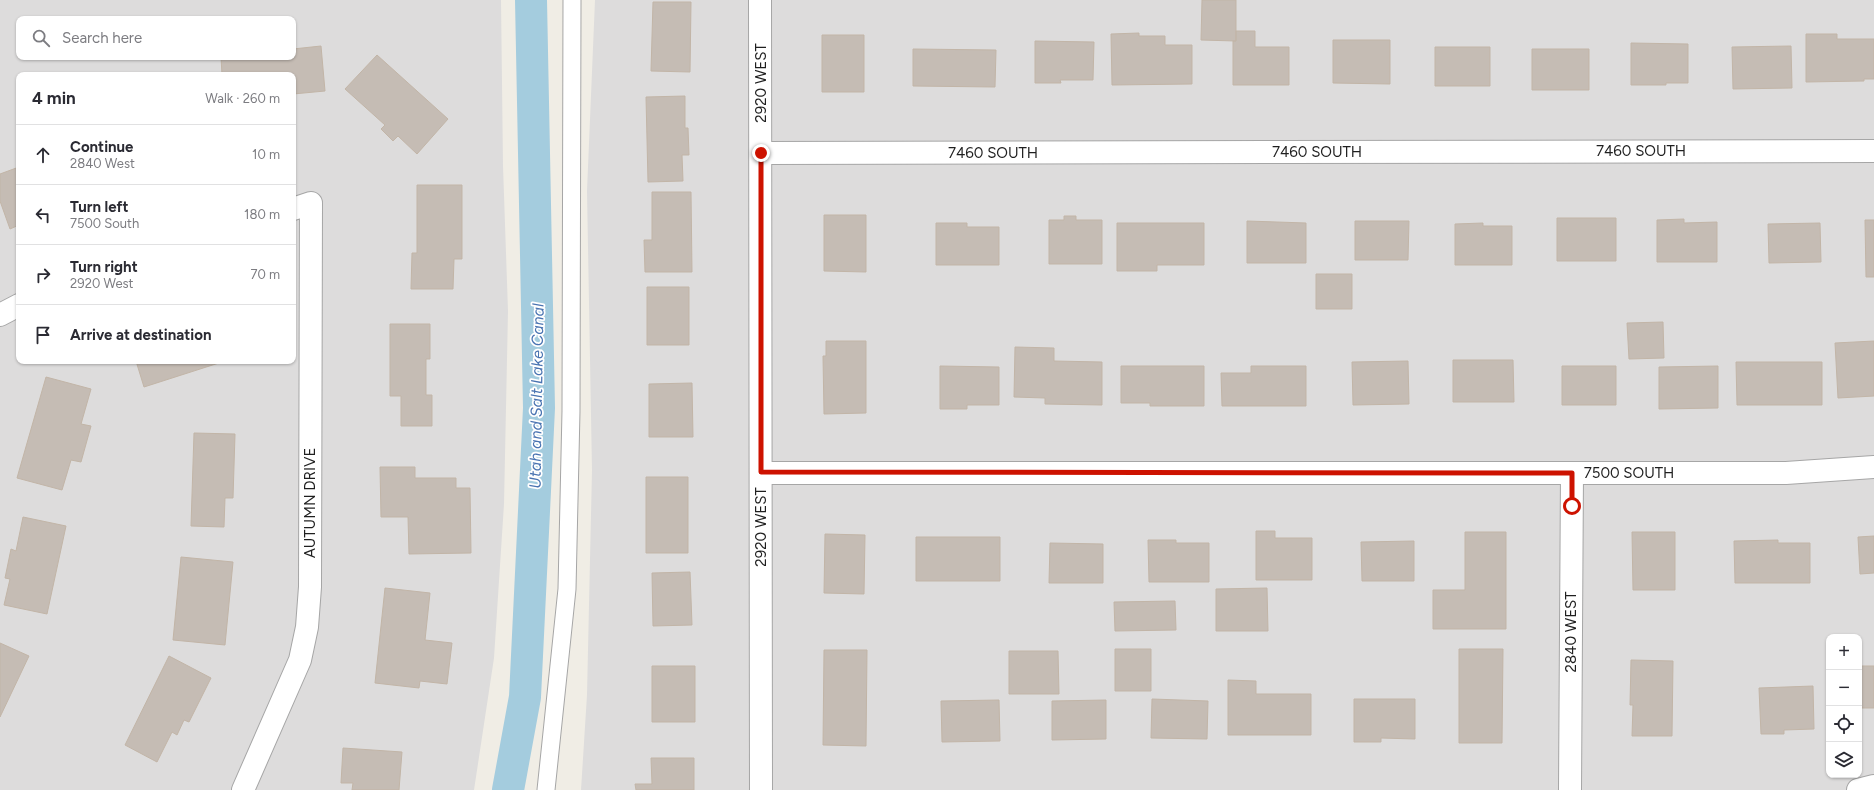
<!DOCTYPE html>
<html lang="en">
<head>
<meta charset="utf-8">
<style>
	:root { --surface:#fff; --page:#f2f2f3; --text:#2b2b33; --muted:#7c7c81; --line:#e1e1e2 }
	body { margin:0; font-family:Figtree,sans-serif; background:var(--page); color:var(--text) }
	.controls { position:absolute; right:12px; bottom:12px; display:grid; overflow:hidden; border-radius:8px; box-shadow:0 1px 3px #0004 }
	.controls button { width:36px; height:36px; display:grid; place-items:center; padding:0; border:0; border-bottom:1px solid var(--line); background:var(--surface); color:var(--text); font:20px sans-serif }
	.stop { position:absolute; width:12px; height:12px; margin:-9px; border:3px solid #cd1200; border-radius:50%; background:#fff }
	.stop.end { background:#cd1200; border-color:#fff; box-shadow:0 1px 4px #0008 }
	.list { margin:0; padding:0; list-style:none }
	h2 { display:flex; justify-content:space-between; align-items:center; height:52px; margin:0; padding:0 16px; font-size:17px }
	h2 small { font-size:13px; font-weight:400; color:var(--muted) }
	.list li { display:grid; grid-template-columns:26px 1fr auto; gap:12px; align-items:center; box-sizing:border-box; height:60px; padding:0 16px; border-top:1px solid var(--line) }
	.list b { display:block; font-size:15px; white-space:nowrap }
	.list p { margin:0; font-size:13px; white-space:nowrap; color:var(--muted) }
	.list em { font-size:13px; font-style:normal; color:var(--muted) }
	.icon { flex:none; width:22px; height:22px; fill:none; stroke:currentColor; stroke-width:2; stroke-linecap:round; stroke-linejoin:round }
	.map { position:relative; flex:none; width:1874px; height:790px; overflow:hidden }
	.search { position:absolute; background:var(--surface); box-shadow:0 1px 3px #0004; left:16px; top:16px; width:280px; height:44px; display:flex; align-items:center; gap:10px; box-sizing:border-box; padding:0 14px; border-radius:8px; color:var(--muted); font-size:15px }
	.panel { position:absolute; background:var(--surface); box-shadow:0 1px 3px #0004; left:16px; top:72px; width:280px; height:292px; border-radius:8px }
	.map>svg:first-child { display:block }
	.residential { fill:#dddcdc; fill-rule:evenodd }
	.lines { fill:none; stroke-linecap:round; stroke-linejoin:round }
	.canal { stroke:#a4ccde; stroke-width:32 }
	.building { fill:#c5bcb4; stroke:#c2b5a7 }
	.service-casing { stroke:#a6a6a6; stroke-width:19 }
	.minor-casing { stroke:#a6a6a6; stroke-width:24 }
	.service { stroke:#fff; stroke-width:17 }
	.minor { stroke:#fff; stroke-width:22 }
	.route { stroke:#cd1200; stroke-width:5 }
	.labels { text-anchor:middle; stroke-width:3.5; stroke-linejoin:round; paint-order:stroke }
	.street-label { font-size:15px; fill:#1f1f1f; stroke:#fff }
	.water-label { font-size:16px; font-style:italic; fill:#4973b1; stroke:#fff }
</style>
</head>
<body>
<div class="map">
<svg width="1874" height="790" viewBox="0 0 1874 790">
	<rect width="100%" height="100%" fill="#f0ede5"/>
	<path class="residential" d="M0 0H501L503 166 508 311 504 504 494 658 474 790H0ZM19 19H293V57H19ZM19 75H293V361H19Z
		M595 0H1874V790H581L587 695 592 470 587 191ZM1829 637H1859V775H1829Z"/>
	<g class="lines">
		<path class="canal" d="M508 790 525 697 539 408 531 0"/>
	</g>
	<path class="building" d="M1202 0H1236V41L1201 40Z
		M653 2H691L690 72 651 71Z
		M1236 31H1255V47H1289V85H1233V41H1236Z
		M1139 33V36H1165V45H1192V84L1112 85 1111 34Z
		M1806 34H1837V39H1874V79H1864V81L1806 82Z
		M822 35H864V92H822Z
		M1333 40H1390V84L1333 83Z
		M1035 41 1094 42 1093 80H1060L1061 83H1035Z
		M1631 43 1688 44V83H1666V85H1631Z
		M321 46 325 91 293 94V75H222L221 57H293V49Z
		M1791 46 1792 88 1733 89 1732 47Z
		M1435 47H1490V86H1435Z
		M913 49 996 50 995 87 913 86Z
		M1532 49H1589V90H1532Z
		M377 55 448 119 417 154 398 136 393 141 381 129 385 125 345 89Z
		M685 96V128H688L689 155H682L683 181 648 182 646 97Z
		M19 167V225L10 229 0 201V174Z
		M417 185H462V259H454L453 289H411L412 253H417Z
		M652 192H691L692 272H645L644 240H652Z
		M824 215H866V272L824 271Z
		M1064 216H1076V220H1102V264H1049V220H1064Z
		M1557 218H1616V261H1557Z
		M1684 219V223L1717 222V262H1657V220Z
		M1865 220H1874V277H1866Z
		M1247 221 1306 223V263H1247Z
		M1355 221H1409L1408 260H1355Z
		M936 223H967V227H999V265H936Z
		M1117 223H1204V265H1157V271H1117Z
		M1483 223V226H1512V265H1455V224Z
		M1820 223 1821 262 1769 263 1768 224Z
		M1316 274H1352V309H1316Z
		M647 287H689V345H647Z
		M1663 322 1664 358 1629 359 1627 323Z
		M390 324H430V359H426V395H432V426H401V396H390Z
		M826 341H866V413L824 414 823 356H826Z
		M1874 341V396L1838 398 1835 343Z
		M1015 347 1054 348V361L1102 362V405L1045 404V398L1014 397Z
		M1453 360H1513L1514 402H1453Z
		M136 361H225L144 387Z
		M1408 361 1409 404 1353 405 1352 362Z
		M1736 362H1822V405H1737Z
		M940 366 999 367V405H967V409H940Z
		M1121 366H1204V406H1150V403H1121Z
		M1251 366H1306V406H1222L1221 373H1251Z
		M1562 366H1616V405H1562Z
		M1718 366V408L1659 409V367Z
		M46 377 91 389 81 424 91 426 81 462 71 460 62 490 17 478Z
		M692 383 693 437H649V384Z
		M194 433 235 434 233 498H225L224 527 191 526Z
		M380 467H415V478H456V488H470L471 553 409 554 408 517H381Z
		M646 477H688V553H646Z
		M23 517 66 526 47 614 4 605 10 579 5 578 11 549 16 551Z
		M1256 531H1275V538H1312V580H1256Z
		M1465 532H1506V629H1433V590H1465Z
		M1632 532H1675V590H1633Z
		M825 534 865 535 864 594 824 593Z
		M1874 536V573L1860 574 1858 537Z
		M916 537H1000V581H916Z
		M1148 540H1176V543H1209V582H1149Z
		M1778 540V543H1810V583H1735L1734 541Z
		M1414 541V581H1362L1361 542Z
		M1050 543 1103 544V583H1049Z
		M181 557 233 562 225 645 173 640Z
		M690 572 692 625 653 626 652 573Z
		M385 588 430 593 425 640 452 643 447 684 420 681 419 688 375 683Z
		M1267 588 1268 631H1216V589Z
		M1175 601 1176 630 1115 631 1114 602Z
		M0 643 29 656 0 717Z
		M1115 649H1151V691H1115Z
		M1459 649H1503L1502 743H1459Z
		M824 650H867L866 746 823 745Z
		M1009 651H1058L1059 694H1009Z
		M169 656 211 678 189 722 184 720 177 735 172 732 157 762 125 745Z
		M1631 660 1673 661 1672 736H1632L1633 705H1630Z
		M652 666H695V722H652Z
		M1859 666H1874V708H1859Z
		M1228 680 1256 681V694H1311V735H1228Z
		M1813 686 1814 729 1784 730V734H1761L1759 688Z
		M1152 699 1208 701 1207 739 1151 738Z
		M1354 699H1415V739L1381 738V742H1354Z
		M999 700 1000 741 942 742 941 701Z
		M1106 700V739L1052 740V701Z
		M343 748 402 752 399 790H352L353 783H341Z
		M651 758H694V790H636L635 784H652Z"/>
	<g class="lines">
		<defs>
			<path id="service" d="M546 790 567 589 571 411 572 0"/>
			<path id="minor" d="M760 0 761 790
				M761 153 1874 151
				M0 315 19 305
				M761 473H1786L1874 467
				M243 790 300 660 307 627 310 587 311 203 293 209
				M1570 790 1572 473
				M1858 790 1874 786"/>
		</defs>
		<use href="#service" class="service-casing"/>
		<use href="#minor" class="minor-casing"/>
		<use href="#service" class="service"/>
		<use href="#minor" class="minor"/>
	</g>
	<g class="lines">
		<path class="route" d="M761 153V472L1572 473V506"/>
	</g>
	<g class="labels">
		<g class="street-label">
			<text transform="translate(761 83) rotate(-90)" y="5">2920 WEST</text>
			<text x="1641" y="156">7460 SOUTH</text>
			<text x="1317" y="157">7460 SOUTH</text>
			<text x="993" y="158">7460 SOUTH</text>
			<text x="1629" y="478">7500 SOUTH</text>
			<text transform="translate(310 503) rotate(-90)" y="5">AUTUMN DRIVE</text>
			<text transform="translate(761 527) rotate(-90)" y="5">2920 WEST</text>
			<text transform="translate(1571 632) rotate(-90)" y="5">2840 WEST</text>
		</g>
		<g class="water-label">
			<text transform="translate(536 396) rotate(-89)" y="6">Utah and Salt Lake Canal</text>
		</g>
	</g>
</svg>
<div class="controls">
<button>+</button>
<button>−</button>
<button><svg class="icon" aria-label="locate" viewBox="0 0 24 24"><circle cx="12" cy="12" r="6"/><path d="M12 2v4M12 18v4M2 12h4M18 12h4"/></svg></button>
<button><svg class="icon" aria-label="layers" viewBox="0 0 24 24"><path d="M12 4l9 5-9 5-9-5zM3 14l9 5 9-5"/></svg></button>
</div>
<div class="stop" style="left:1572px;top:506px"></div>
<div class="stop end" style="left:761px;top:153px"></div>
<div class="search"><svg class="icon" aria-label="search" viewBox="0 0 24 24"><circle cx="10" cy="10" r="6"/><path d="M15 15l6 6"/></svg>Search here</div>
<section class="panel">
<h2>4 min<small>Walk · 260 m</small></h2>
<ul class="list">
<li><svg class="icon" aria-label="ahead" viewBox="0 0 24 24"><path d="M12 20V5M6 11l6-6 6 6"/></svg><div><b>Continue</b><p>2840 West</p></div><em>10 m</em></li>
<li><svg class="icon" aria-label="left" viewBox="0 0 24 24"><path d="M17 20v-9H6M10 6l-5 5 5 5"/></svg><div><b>Turn left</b><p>7500 South</p></div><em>180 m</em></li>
<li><svg class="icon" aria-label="right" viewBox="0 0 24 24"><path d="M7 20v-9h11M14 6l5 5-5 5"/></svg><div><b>Turn right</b><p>2920 West</p></div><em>70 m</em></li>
<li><svg class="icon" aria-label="arrive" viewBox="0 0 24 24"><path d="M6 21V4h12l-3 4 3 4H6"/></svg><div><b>Arrive at destination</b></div></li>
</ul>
</section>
</div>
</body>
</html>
